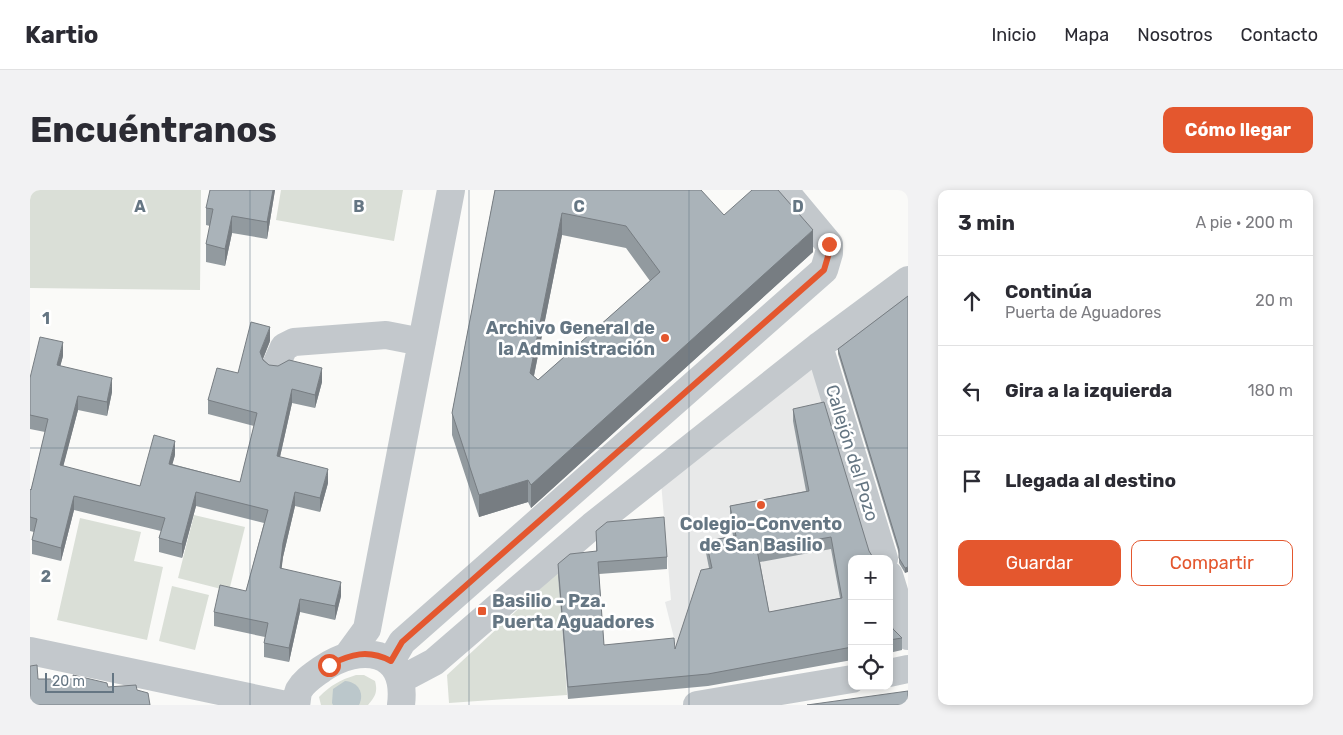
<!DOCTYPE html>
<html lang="es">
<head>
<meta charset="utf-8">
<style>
	:root { --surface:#fff; --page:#f2f2f3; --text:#2b2b33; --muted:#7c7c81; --line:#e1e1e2; --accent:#e4572e }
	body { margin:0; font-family:Rubik,sans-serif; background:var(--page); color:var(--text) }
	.controls { position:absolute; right:15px; bottom:15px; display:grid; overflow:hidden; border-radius:10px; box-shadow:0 2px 8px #0003 }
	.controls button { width:45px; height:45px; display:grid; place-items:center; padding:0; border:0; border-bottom:1px solid var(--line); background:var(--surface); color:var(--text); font:25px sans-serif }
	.scale { position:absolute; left:15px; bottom:12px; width:69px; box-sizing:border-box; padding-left:5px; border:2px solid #657683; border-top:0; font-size:14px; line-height:18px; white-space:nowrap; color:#657683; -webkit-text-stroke:4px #fff; paint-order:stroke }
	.stop { position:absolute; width:15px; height:15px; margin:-11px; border:4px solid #e4572e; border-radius:50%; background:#fff }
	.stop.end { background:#e4572e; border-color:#fff; box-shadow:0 1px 5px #0008 }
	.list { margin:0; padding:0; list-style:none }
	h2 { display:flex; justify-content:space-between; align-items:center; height:65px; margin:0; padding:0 20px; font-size:21px }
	h2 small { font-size:16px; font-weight:400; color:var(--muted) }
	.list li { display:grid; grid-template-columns:32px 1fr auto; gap:15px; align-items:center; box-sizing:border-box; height:90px; padding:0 20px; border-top:1px solid var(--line) }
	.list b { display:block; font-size:19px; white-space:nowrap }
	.list p { margin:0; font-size:16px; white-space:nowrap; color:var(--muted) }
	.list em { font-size:16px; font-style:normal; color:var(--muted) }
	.actions { display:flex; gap:10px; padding:15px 20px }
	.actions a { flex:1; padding:11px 0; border:1px solid var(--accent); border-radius:10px; text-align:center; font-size:18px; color:var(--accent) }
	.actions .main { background:var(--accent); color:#fff }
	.icon { flex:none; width:28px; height:28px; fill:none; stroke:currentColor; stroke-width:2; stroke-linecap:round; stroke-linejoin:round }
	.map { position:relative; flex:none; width:878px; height:515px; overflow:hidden; border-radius:10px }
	header { display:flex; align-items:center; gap:30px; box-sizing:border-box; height:70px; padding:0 25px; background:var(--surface); border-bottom:1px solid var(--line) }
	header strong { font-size:24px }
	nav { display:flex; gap:28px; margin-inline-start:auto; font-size:18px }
	.intro { display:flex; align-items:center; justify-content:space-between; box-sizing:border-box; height:120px; padding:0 30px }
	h1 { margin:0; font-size:35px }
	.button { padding:12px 22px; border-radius:10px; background:var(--accent); color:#fff; font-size:18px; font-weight:700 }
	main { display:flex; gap:30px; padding:0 30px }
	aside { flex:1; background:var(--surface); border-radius:10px; box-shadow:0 2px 8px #0003 }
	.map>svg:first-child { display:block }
	.built { fill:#e8e9e9 }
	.green { fill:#dadfd7 }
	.water { fill:#bbc7cb }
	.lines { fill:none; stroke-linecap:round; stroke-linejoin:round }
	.minor { stroke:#c3c8cc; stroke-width:28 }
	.wall { fill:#929a9f; fill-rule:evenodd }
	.shaded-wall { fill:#777d82 }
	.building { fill:#aab3b9; stroke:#777d82; fill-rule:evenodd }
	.route { stroke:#e4572e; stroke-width:6 }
	.grid { fill:none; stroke:#657683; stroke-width:1; stroke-opacity:0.55 }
	.poi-dot { fill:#e4572e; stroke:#fff; stroke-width:2 }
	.labels { text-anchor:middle; stroke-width:5; stroke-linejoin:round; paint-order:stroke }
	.poi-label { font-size:18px; font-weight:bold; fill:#657683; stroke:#fff; text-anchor:end }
	.street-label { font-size:18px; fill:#657683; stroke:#fff }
	.grid-label { font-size:16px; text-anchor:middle; font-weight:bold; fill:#657683; stroke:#fff; stroke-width:5; stroke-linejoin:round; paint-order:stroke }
</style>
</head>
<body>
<header>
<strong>Kartio</strong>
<nav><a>Inicio</a><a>Mapa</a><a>Nosotros</a><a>Contacto</a></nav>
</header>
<div class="intro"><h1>Encuéntranos</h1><a class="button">Cómo llegar</a></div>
<main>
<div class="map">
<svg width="878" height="515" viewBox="0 0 878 515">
	<rect width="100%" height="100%" fill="#fafaf8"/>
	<path class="built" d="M783 175 801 223 822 369V470L647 460 635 412 641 410 631 292Z"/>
	<path class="green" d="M0 0H171L170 100 0 98Z
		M251 0H373L364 51 246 30Z
		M164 325 215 337 199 401 148 388Z
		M50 328 111 342 104 371 133 377 117 450 27 430Z
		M528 382 537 505 419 513 417 485Z
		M142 396 179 405 165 460 129 451Z
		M326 485H334L345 491C348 502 345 507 338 515H291L289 507C301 495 310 490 326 485Z"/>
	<path class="water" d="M315 491C328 492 335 503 329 515H303L302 513 303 499Z"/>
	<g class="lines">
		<path class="minor" d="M789 156 854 369
			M246 175 254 157 264 152 356 145 392 152
			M859 385 878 446
			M0 461 256 515
			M318 465 337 439 421 0
			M361 471 372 452 794 80 799 63V54L754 0
			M859 483 878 479
			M370 490 404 472 562 336 789 156 878 90
			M266 515C267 511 267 504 269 500 274 491 284 485 292 479 330 453 378 458 371 515
			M667 515 822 489"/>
	</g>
	<path class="wall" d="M245 0 237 49 202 43 195 76 176 72V54L180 36 176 35V18Z
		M465 0 694 25 783 62 501 318 498 312 449 327 422 245V223ZM532 45 596 58 620 91 508 190 504 186Z
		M878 106 875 383 869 373V364L808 164V159Z
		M240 151 233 169 239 175 292 192 285 218 262 213 250 267 298 293 290 322 265 316 253 367 251 379 311 406 305 430 270 422 259 472 234 467V453L235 447 184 436V422L216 401 234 333 166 316 152 368 129 362V348L131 341 44 320 31 371 2 364V350L4 342 0 341V299L1 300 15 242 0 239V188L33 166 30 176 82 202 77 226 48 220 33 276 110 296 145 265 142 274 210 292 224 236 178 224V210L208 183Z
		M763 219 822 369V470L678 496 538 509 528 386V374L566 361V341L637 367V379L569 384 574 455 645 459 679 378 676 363V351L703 346 700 328V316L776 301 763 231ZM801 359 810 408 739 422 730 372Z
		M859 426 863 439 872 448V460L859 463Z"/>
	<path class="shaded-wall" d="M243 0H245L237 49V32Z
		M532 23V45L500 205V183Z
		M202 26V43L195 76V59Z
		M783 40V62L501 318V295Z
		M240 137V151L230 176V162Z
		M33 152V166L27 189V175Z
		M292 178V192L285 218V205Z
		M82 188V202L77 226V212Z
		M262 199V213L247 280V266Z
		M48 206V220L30 289V275Z
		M145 251V265L139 287V274Z
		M298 279V293L290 322V308Z
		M498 290V312L449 327V305Z
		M166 302V316L152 368V354Z
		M265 302V316L253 367 250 392V378L253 353Z
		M44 306V320L31 371V358Z
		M878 377V382L875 383V378Z
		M311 392V406L305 430V416Z
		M270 409V422L259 472V458Z"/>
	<path class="building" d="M180 0H243L237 32 202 26 195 59 176 54 183 19 176 18Z
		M465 0H671L694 25 722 0H748L783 40 501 295 498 290 449 305 422 223ZM532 23 596 36 630 82 508 190 500 183Z
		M878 106V377L875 378 869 368V359L808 159Z
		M221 132 240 137 230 162 233 170 239 175 248 176 259 170 292 178 285 205 262 199 247 266 298 279 290 308 265 302 253 353 250 378 311 392 305 416 270 409 259 458 234 453 238 433 184 422 190 395 216 401 238 320 166 302 152 354 129 348 135 328 44 306 31 358 2 350 7 329 0 327V299L1 300 18 229 0 225V188L10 147 33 152 27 175 82 188 77 212 48 206 30 275 110 296 124 245 145 251 139 274 210 292 227 223 178 210 187 178 208 183Z
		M794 212 839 361 844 369H822V457L678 484 538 497 528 374 540 364 567 361 566 341 577 332 634 327 637 367 568 372 574 455 644 448 645 459 671 380 682 378 676 351 706 346 700 316 779 301 763 219ZM801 347 812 408 739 422 727 360Z
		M859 426 863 439 872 448 859 450Z
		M7 475 8 489H44L43 485 77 493 78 497 106 495 107 500 118 503 120 515H0V476Z
		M878 501V515H777Z"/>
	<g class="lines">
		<path class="route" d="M299 475C321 464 338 459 361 471L372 452 794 80 799 63V54"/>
	</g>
	<path class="grid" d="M220 0V515M439 0V515M659 0V515M0 258H878"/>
	<g class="poi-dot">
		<circle cx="635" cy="148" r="5"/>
		<circle cx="731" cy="315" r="5"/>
		<rect x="447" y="416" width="10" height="10" rx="2.5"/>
	</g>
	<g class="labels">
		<g class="poi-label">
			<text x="625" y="144">Archivo General de<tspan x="625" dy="21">la Administración</tspan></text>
			<text x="731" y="340" text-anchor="middle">Colegio-Convento<tspan x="731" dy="21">de San Basilio</tspan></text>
			<text x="462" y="417" text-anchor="start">Basilio - Pza.<tspan x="462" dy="21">Puerta Aguadores</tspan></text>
		</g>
		<g class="street-label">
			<text transform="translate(822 263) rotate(73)" y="6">Callejón del Pozo</text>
		</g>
	</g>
	<g class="grid-label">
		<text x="110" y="22">A</text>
		<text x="329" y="22">B</text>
		<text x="549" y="22">C</text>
		<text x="768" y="22">D</text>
		<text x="16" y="134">1</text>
		<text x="16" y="392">2</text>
	</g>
</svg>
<div class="controls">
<button>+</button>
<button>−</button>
<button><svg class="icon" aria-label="locate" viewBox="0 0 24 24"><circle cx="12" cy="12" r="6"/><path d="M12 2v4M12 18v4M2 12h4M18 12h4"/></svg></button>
</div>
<div class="scale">20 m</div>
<div class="stop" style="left:299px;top:475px"></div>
<div class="stop end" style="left:799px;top:54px"></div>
</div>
<aside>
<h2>3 min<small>A pie · 200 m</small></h2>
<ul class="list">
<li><svg class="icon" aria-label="ahead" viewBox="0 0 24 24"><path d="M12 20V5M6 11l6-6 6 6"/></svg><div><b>Continúa</b><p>Puerta de Aguadores</p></div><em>20 m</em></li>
<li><svg class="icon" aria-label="left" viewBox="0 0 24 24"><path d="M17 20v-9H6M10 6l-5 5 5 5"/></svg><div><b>Gira a la izquierda</b></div><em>180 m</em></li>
<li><svg class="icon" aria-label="arrive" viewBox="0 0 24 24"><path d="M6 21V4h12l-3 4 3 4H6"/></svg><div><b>Llegada al destino</b></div></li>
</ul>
<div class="actions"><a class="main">Guardar</a><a>Compartir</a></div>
</aside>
</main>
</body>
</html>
